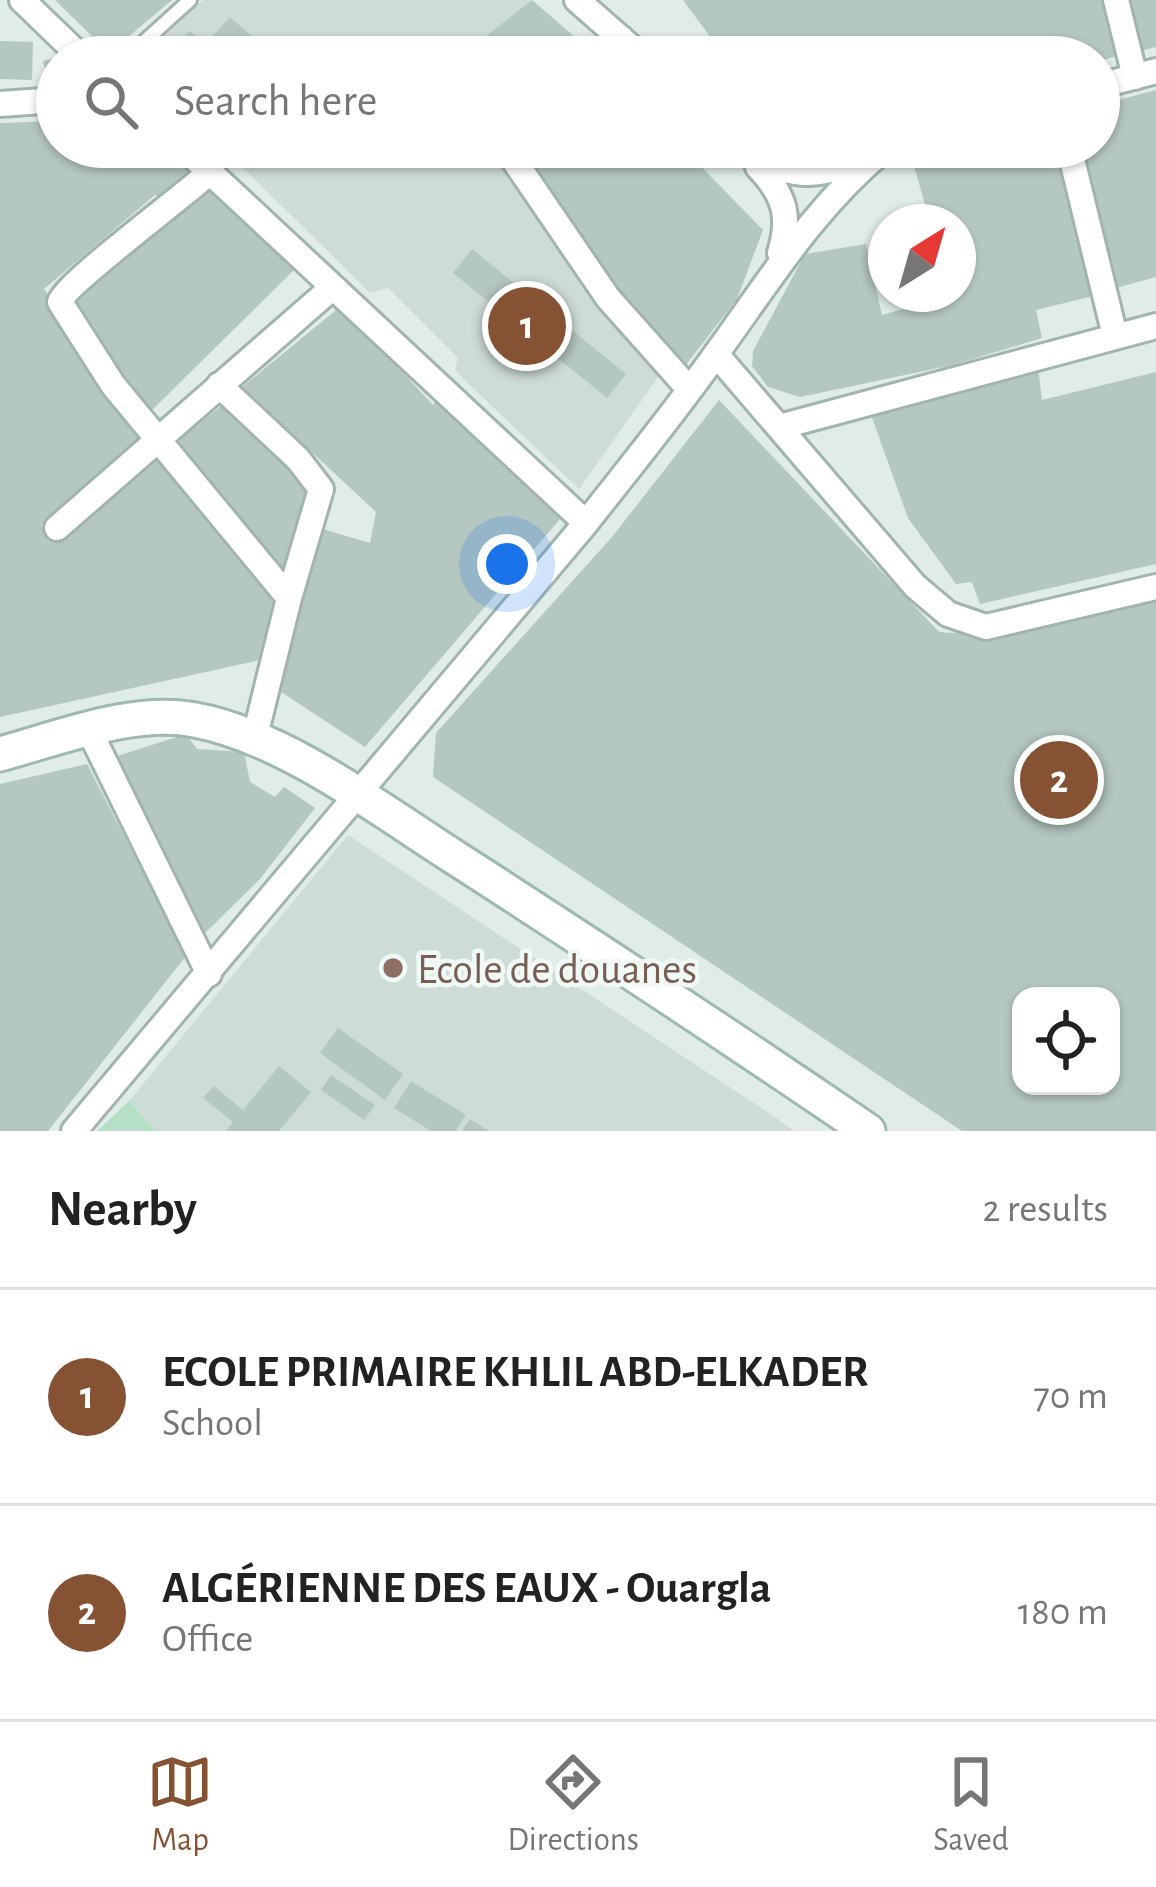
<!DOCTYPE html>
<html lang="en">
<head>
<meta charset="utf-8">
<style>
	:root { --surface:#fff; --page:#f2f2f2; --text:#222; --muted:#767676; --line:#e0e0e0; --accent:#855234 }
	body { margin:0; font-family:"Alegreya Sans",sans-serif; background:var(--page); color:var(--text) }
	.controls { position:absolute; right:36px; bottom:36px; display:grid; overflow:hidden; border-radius:24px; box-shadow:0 3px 9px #0004 }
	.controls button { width:108px; height:108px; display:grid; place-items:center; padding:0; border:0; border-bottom:3px solid var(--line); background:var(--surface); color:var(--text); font:60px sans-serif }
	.compass { position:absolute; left:868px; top:204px; width:108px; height:108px; border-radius:50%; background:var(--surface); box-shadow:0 3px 9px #0004; rotate:37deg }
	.you { position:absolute; left:507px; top:564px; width:42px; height:42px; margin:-30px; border:9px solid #fff; border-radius:50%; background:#1a73e8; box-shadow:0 0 0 18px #1a73e833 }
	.badge { display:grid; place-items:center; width:78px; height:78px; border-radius:50%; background:var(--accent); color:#fff; font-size:39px; font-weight:700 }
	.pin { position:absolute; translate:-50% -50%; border:6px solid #fff; box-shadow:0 3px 12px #0006 }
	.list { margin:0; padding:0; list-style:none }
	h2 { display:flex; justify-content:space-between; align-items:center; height:156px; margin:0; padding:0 48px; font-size:51px }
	h2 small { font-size:39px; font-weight:400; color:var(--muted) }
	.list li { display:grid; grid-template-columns:78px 1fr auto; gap:36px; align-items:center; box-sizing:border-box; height:216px; padding:0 48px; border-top:3px solid var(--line) }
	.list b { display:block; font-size:45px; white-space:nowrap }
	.list p { margin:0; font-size:39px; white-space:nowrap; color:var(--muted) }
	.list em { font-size:39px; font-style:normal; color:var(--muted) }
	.icon { flex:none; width:66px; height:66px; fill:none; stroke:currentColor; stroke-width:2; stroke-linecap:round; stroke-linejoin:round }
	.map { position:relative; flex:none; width:1156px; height:1131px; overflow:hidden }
	.search { position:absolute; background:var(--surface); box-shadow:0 3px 9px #0004; left:36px; right:36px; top:36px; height:132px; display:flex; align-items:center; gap:30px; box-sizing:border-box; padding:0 42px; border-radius:66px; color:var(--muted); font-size:45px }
	.sheet { height:588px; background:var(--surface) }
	nav { display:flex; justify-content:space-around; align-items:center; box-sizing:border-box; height:168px; border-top:3px solid var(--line); background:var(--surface); font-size:33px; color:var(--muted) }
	nav a { display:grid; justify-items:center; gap:6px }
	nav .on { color:var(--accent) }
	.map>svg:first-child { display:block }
	.built { fill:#cedcd7 }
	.green { fill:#b6e0c6 }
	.building { fill:#b5c7c1; fill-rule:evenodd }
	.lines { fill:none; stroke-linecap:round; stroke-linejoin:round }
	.service-casing { stroke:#a2b4b0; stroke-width:18 }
	.minor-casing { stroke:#a2b4b0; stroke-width:30 }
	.secondary-casing { stroke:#9db9b2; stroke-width:39 }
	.service { stroke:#fff; stroke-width:12 }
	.minor { stroke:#fff; stroke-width:24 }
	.secondary { stroke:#fff; stroke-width:33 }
	.education-dot { fill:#8d6e63; stroke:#f0f9f5; stroke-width:4.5 }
	.labels { text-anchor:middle; stroke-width:9; stroke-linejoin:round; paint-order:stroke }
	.education-label { font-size:42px; fill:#785e54; stroke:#f0f9f5; text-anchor:start }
</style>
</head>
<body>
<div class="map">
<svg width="1156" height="1131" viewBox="0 0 1156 1131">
	<rect width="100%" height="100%" fill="#e0ece8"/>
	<path class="built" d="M203 0H532L459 57H147L149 45Z
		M222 147H493L666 366 579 489 455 371 458 358 388 288 370 293Z
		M348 835 775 1117 794 1131H156L129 1101Z"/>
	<path class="green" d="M129 1101 156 1131H97Z"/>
	<path class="building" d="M55 0H172L109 53Z
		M532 0 589 49 580 57H459Z
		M683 0H1110L1121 55 1099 61 725 57Z
		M1122 0H1156V47L1136 52Z
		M230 17 275 57H225L208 41Z
		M190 31 214 53 166 57Z
		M0 41 33 42 32 80 0 79Z
		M57 58V83L49 85 43 61Z
		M1156 90V277L1112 289 1072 147H1099V105Z
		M57 121V147H167L193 174 164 200 155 195 44 289 145 440 41 525 57 538 162 453 278 604 260 660 0 717V123Z
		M526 147H682L763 230 737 299 678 375 516 156Z
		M931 147H1063L1102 294 1036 310 1042 338 953 365 800 397 768 387 752 366 753 351 805 254 866 244 882 315 925 303 923 294H958V222H930L910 152Z
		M209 185 298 266 144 418 65 303Z
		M472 249 626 374 607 398 453 273Z
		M341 306 433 405 440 394 560 519 365 747 278 690 316 527 370 543 376 512 242 387Z
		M1038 366 1042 400 1156 372V564L980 604 972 582 956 584 908 518 870 412Z
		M719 400 939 632 998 636 1156 600V1131H962L433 777 436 733 612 537ZM1021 996H1111V1086H1021Z
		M225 403 312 487 280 578 169 447Z
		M186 734 197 749 244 752 250 782 275 797 284 787 315 808 260 879 199 939 108 759Z
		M87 764 186 956 48 1131H0V784Z
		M338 1028 403 1074 385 1100 320 1053Z
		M279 1066 311 1092 279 1131H226L233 1122 203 1098 214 1086 243 1110Z
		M331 1075 375 1105 364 1120 321 1090Z
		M411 1081 466 1115 456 1131H431L394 1108Z
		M470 1119 489 1131H462Z"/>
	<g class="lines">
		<defs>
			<path id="service" d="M127 57 190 0"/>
			<path id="minor" d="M22 0 81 57
				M577 0 642 57
				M1116 0 1135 77
				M601 57 621 38
				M1099 86 1156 71
				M0 104 57 100
				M505 147 608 298 689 389
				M1069 147 1115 336
				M747 154C791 178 816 179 862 159
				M758 167C785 195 791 217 780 253
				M210 172C184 196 65 284 60 302L113 385 289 598 254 740
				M716 354 915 586 948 614 986 627 1156 587
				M219 385 298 459 321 489 289 598
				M779 427 1156 326
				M586 523C630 467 675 412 716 354 770 280 814 207 886 148
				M57 528 333 287
				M90 732 209 974
				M74 1131 586 523 183 147"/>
			<path id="secondary" d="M0 754C59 738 134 708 195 720 282 736 378 808 451 855 591 945 730 1037 868 1131"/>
		</defs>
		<use href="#service" class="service-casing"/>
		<use href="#minor" class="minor-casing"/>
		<use href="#secondary" class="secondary-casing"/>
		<use href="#service" class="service"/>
		<use href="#minor" class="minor"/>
		<use href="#secondary" class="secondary"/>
	</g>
	<circle class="education-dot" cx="393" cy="968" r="12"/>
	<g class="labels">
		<g class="education-label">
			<text x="417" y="983">Ecole de douanes</text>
		</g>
	</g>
</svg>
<div class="controls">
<button><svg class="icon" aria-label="locate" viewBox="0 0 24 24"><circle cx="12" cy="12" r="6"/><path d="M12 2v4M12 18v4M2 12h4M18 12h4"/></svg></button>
</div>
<svg class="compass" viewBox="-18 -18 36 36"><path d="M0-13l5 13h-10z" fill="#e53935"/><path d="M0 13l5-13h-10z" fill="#767676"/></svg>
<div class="you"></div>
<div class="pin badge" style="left:527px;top:326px">1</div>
<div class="pin badge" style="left:1059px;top:780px">2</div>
<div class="search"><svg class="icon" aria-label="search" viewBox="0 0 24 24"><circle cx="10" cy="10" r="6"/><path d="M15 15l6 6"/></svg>Search here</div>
</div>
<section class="sheet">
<h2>Nearby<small>2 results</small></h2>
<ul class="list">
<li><span class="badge">1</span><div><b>ECOLE PRIMAIRE KHLIL ABD-ELKADER</b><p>School</p></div><em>70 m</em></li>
<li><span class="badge">2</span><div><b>ALGÉRIENNE DES EAUX - Ouargla</b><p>Office</p></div><em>180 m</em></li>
</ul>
</section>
<nav>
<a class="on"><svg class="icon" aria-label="map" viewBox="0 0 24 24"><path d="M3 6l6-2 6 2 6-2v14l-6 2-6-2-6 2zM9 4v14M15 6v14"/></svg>Map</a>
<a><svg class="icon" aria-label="directions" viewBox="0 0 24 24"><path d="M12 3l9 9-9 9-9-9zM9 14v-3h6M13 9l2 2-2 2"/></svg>Directions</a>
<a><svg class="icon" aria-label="saved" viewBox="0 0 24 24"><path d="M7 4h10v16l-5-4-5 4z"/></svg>Saved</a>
</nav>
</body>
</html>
